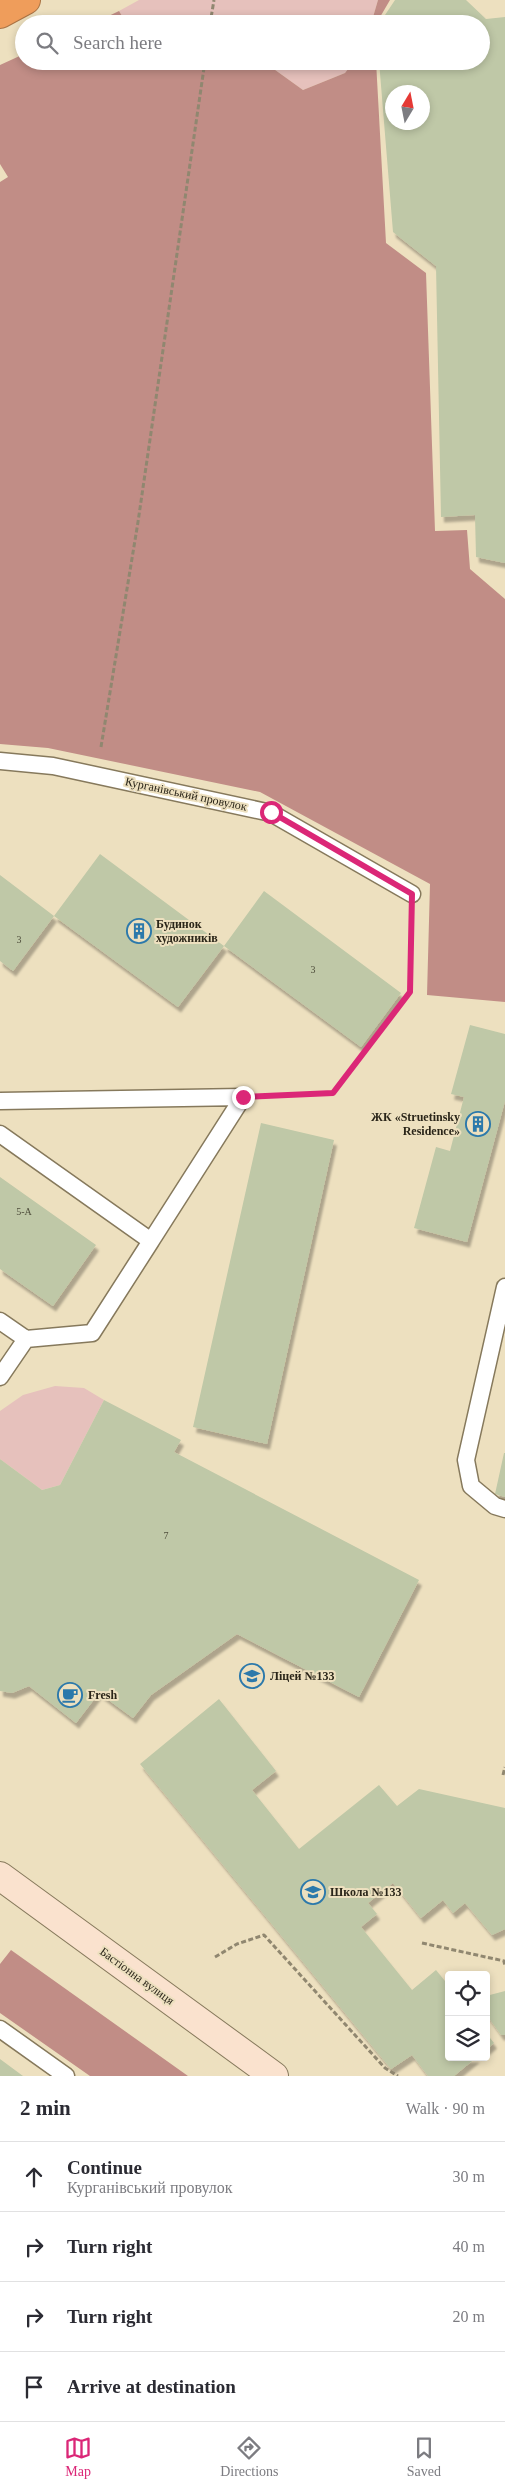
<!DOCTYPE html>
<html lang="en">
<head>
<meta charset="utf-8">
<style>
	:root { --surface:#fff; --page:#f7f7f7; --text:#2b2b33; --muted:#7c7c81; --line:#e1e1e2; --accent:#db2777 }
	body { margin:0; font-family:Georgia,serif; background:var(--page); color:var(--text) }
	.controls { position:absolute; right:15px; bottom:15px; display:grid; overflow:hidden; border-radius:5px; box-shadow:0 2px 8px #0003 }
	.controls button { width:45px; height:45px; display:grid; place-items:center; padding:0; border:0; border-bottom:1px solid var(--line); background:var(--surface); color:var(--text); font:25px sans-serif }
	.compass { position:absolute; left:385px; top:85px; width:45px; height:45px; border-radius:50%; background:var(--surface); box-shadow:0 2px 8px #0003; rotate:10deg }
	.stop { position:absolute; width:15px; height:15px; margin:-11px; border:4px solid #db2777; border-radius:50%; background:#fff }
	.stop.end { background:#db2777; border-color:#fff; box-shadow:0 1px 5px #0008 }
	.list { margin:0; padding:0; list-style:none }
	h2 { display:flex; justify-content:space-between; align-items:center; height:65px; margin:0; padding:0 20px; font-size:21px }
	h2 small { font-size:16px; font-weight:400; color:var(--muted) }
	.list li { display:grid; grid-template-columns:32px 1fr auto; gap:15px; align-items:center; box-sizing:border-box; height:70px; padding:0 20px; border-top:1px solid var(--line) }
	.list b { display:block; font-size:19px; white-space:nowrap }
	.list p { margin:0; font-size:16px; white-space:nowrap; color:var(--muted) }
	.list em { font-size:16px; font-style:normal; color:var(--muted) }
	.icon { flex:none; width:28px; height:28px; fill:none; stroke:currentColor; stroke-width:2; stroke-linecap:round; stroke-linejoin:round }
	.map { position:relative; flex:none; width:505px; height:2076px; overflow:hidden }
	.search { position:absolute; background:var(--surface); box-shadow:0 2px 8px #0003; left:15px; right:15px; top:15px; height:55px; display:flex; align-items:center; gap:12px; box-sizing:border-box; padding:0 18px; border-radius:28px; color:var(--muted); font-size:19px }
	.sheet { height:345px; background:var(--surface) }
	nav { display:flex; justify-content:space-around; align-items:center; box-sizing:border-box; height:70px; border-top:1px solid var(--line); background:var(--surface); font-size:14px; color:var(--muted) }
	nav a { display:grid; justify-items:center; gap:2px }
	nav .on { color:var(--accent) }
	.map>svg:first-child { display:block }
	.green { fill:#e6c1bc }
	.forest { fill:#c18d86 }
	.building { fill:#bfc8a7; fill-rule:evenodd; filter:url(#shadow) }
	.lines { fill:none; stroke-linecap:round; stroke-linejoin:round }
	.lane-casing { stroke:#86795c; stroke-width:19 }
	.secondary-casing { stroke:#86795c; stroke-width:30 }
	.highway-casing { stroke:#aa7344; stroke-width:30 }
	.path { stroke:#908770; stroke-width:3; stroke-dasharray:5 2.5; stroke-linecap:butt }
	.lane { stroke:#fff; stroke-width:16 }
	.secondary { stroke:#fae2ce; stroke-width:28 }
	.highway { stroke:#ef9d5b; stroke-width:28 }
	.route { stroke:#db2777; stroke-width:6 }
	.labels { text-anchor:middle; stroke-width:4; stroke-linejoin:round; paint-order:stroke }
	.number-label { font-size:10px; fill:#4f4e3c }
	.street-label { font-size:12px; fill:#2a2519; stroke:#ede0bf }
	.poi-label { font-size:12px; font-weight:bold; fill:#2a2519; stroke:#ede0bf; text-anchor:start }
</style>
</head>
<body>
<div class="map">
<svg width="505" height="2076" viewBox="0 0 505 2076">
	<defs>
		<filter id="shadow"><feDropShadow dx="3" dy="5.5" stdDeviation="1" flood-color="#0004"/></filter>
	</defs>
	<rect width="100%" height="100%" fill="#ede0bf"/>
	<path class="green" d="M139 0H378L371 24H127L119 11Z
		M206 61H354L345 73 303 90 271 67Z
		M55 1386 84 1388 104 1400 60 1485 42 1490 0 1459V1411L23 1395Z"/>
	<path class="forest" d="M378 0H390L376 24H371Z
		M119 11 127 24H92Z
		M24 54V61H206L271 67 303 90 345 73 354 61H376L386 243 426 273 435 531 467 530 470 569 505 599V1002L427 995 430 884 260 792 48 748 0 744V182L8 177 0 164V65Z
		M11 1950 188 2076H90L0 2013V1964Z"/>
	<path class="building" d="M395 0H466L486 19 505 17V563L476 557 475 515 441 517 436 266 393 232 379 61H481V24H379ZM392 92H422V122H392Z
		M100 854 224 946 178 1007 54 916Z
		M0 875 54 916 13 971 0 961Z
		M264 891 401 993 361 1047 224 946Z
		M470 1025 505 1034V1101L467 1242 414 1228 436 1147 450 1151 464 1097 451 1094Z
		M261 1123 334 1140 267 1444 193 1427Z
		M0 1177 96 1245 53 1306 0 1269Z
		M104 1400 181 1440 174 1452 419 1580 359 1697 237 1634 151 1695 133 1718 99 1693 76 1723 29 1686 12 1693 0 1691V1459L42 1490 60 1485Z
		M504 1453H505V1497L495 1494Z
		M219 1699 276 1771 252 1790 299 1849 379 1785 397 1806 419 1789 505 1808V1929L492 1935 465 1903 453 1913 443 1900 421 1918 393 1883 368 1903 377 1914 361 1927 412 1990 436 1970 449 1986V2057H477L454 2076H428L412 2055 391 2069 140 1764Z
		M505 1991V2035H501L486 2014V1996Z
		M486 2033 494 2043 486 2050Z
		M0 2059 23 2076H0Z"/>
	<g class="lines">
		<defs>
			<path id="lane" d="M0 761 53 766 271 813 412 894
				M0 1101 243 1097 151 1241
				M0 1134 151 1241 92 1333 26 1339
				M505 1287 466 1460 471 1486 495 1506 505 1509
				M0 1321 26 1339 0 1377
				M0 2029 66 2076"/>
			<path id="secondary" d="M0 1876 274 2076"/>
			<path id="highway" d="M0 14 26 0"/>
		</defs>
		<use href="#lane" class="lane-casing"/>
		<use href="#secondary" class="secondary-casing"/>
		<use href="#highway" class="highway-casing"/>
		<path class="path" d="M210 24 214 0
			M101 747 138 522 205 61
			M272 1096 333 1093 410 992 411 922
			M503 1775 505 1767
			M422 1943 504 1961 505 1967
			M215 1957 237 1944 264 1935 385 2068 398 2076"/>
		<use href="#lane" class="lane"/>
		<use href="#secondary" class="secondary"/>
		<use href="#highway" class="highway"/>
	</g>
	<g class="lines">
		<path class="route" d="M243 1097 333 1093 410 992 412 894 271 812"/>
	</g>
	<defs>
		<symbol id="building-ring" viewBox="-11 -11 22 22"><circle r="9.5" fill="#ede0bf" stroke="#2c79ab" stroke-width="1.5"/><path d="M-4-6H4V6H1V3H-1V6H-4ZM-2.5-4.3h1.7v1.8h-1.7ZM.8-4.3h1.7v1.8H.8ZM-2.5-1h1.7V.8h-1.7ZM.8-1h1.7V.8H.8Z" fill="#2c79ab"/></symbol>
		<symbol id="school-ring" viewBox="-11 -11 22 22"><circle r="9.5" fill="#ede0bf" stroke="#2c79ab" stroke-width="1.5"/><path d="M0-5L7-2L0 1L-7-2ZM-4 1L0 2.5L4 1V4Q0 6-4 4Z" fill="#2c79ab"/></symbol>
		<symbol id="cafe-ring" viewBox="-11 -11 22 22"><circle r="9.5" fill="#ede0bf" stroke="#2c79ab" stroke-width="1.5"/><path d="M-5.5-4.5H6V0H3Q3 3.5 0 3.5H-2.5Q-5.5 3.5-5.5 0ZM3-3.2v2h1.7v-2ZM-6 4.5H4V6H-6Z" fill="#2c79ab"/></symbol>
	</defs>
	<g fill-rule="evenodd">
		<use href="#building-ring" x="125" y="917" width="28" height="28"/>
		<use href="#building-ring" x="464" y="1110" width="28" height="28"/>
		<use href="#school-ring" x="238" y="1662" width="28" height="28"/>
		<use href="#cafe-ring" x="56" y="1681" width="28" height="28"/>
		<use href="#school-ring" x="299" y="1878" width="28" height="28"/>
	</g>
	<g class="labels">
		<g class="number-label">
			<text x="19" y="943">3</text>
			<text x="313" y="973">3</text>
			<text x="24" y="1215">5-А</text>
			<text x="166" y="1539">7</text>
		</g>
		<g class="street-label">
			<text transform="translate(186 794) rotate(12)" y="4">Курганівський провулок</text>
			<text transform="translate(137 1976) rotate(36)" y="4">Бастіонна вулиця</text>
		</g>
		<g class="poi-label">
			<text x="156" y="928">Будинок<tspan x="156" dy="14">художників</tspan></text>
			<text x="460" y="1121" text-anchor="end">ЖК «Struetinsky<tspan x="460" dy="14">Residence»</tspan></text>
			<text x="270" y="1680">Ліцей №133</text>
			<text x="88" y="1699">Fresh</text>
			<text x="330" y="1896">Школа №133</text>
		</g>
	</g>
</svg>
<div class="controls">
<button><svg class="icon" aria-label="locate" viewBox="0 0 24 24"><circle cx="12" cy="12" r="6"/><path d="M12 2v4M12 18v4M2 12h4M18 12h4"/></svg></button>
<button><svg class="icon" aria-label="layers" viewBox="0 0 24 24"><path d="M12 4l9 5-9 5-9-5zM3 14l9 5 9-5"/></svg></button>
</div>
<svg class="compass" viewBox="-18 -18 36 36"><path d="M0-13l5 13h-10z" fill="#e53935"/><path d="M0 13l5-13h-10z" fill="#7c7c81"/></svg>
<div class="stop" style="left:271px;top:812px"></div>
<div class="stop end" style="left:243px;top:1097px"></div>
<div class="search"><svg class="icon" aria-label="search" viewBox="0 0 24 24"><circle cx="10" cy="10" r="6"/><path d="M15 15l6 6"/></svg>Search here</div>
</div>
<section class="sheet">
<h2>2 min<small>Walk · 90 m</small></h2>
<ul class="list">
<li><svg class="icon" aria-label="ahead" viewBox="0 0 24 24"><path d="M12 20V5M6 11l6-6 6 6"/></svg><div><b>Continue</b><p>Курганівський провулок</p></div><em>30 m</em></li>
<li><svg class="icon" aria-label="right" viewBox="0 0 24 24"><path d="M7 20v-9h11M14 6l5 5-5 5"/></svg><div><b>Turn right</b></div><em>40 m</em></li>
<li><svg class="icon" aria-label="right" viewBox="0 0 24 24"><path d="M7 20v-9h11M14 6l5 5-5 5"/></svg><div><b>Turn right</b></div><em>20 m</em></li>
<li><svg class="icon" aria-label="arrive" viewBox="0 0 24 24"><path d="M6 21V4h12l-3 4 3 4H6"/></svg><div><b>Arrive at destination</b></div></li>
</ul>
</section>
<nav>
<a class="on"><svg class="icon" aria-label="map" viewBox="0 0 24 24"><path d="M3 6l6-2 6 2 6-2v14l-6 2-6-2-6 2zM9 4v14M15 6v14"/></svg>Map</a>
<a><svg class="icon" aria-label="directions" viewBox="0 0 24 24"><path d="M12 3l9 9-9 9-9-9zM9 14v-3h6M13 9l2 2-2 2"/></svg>Directions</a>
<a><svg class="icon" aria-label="saved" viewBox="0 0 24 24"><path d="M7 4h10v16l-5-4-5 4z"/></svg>Saved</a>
</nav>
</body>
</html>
